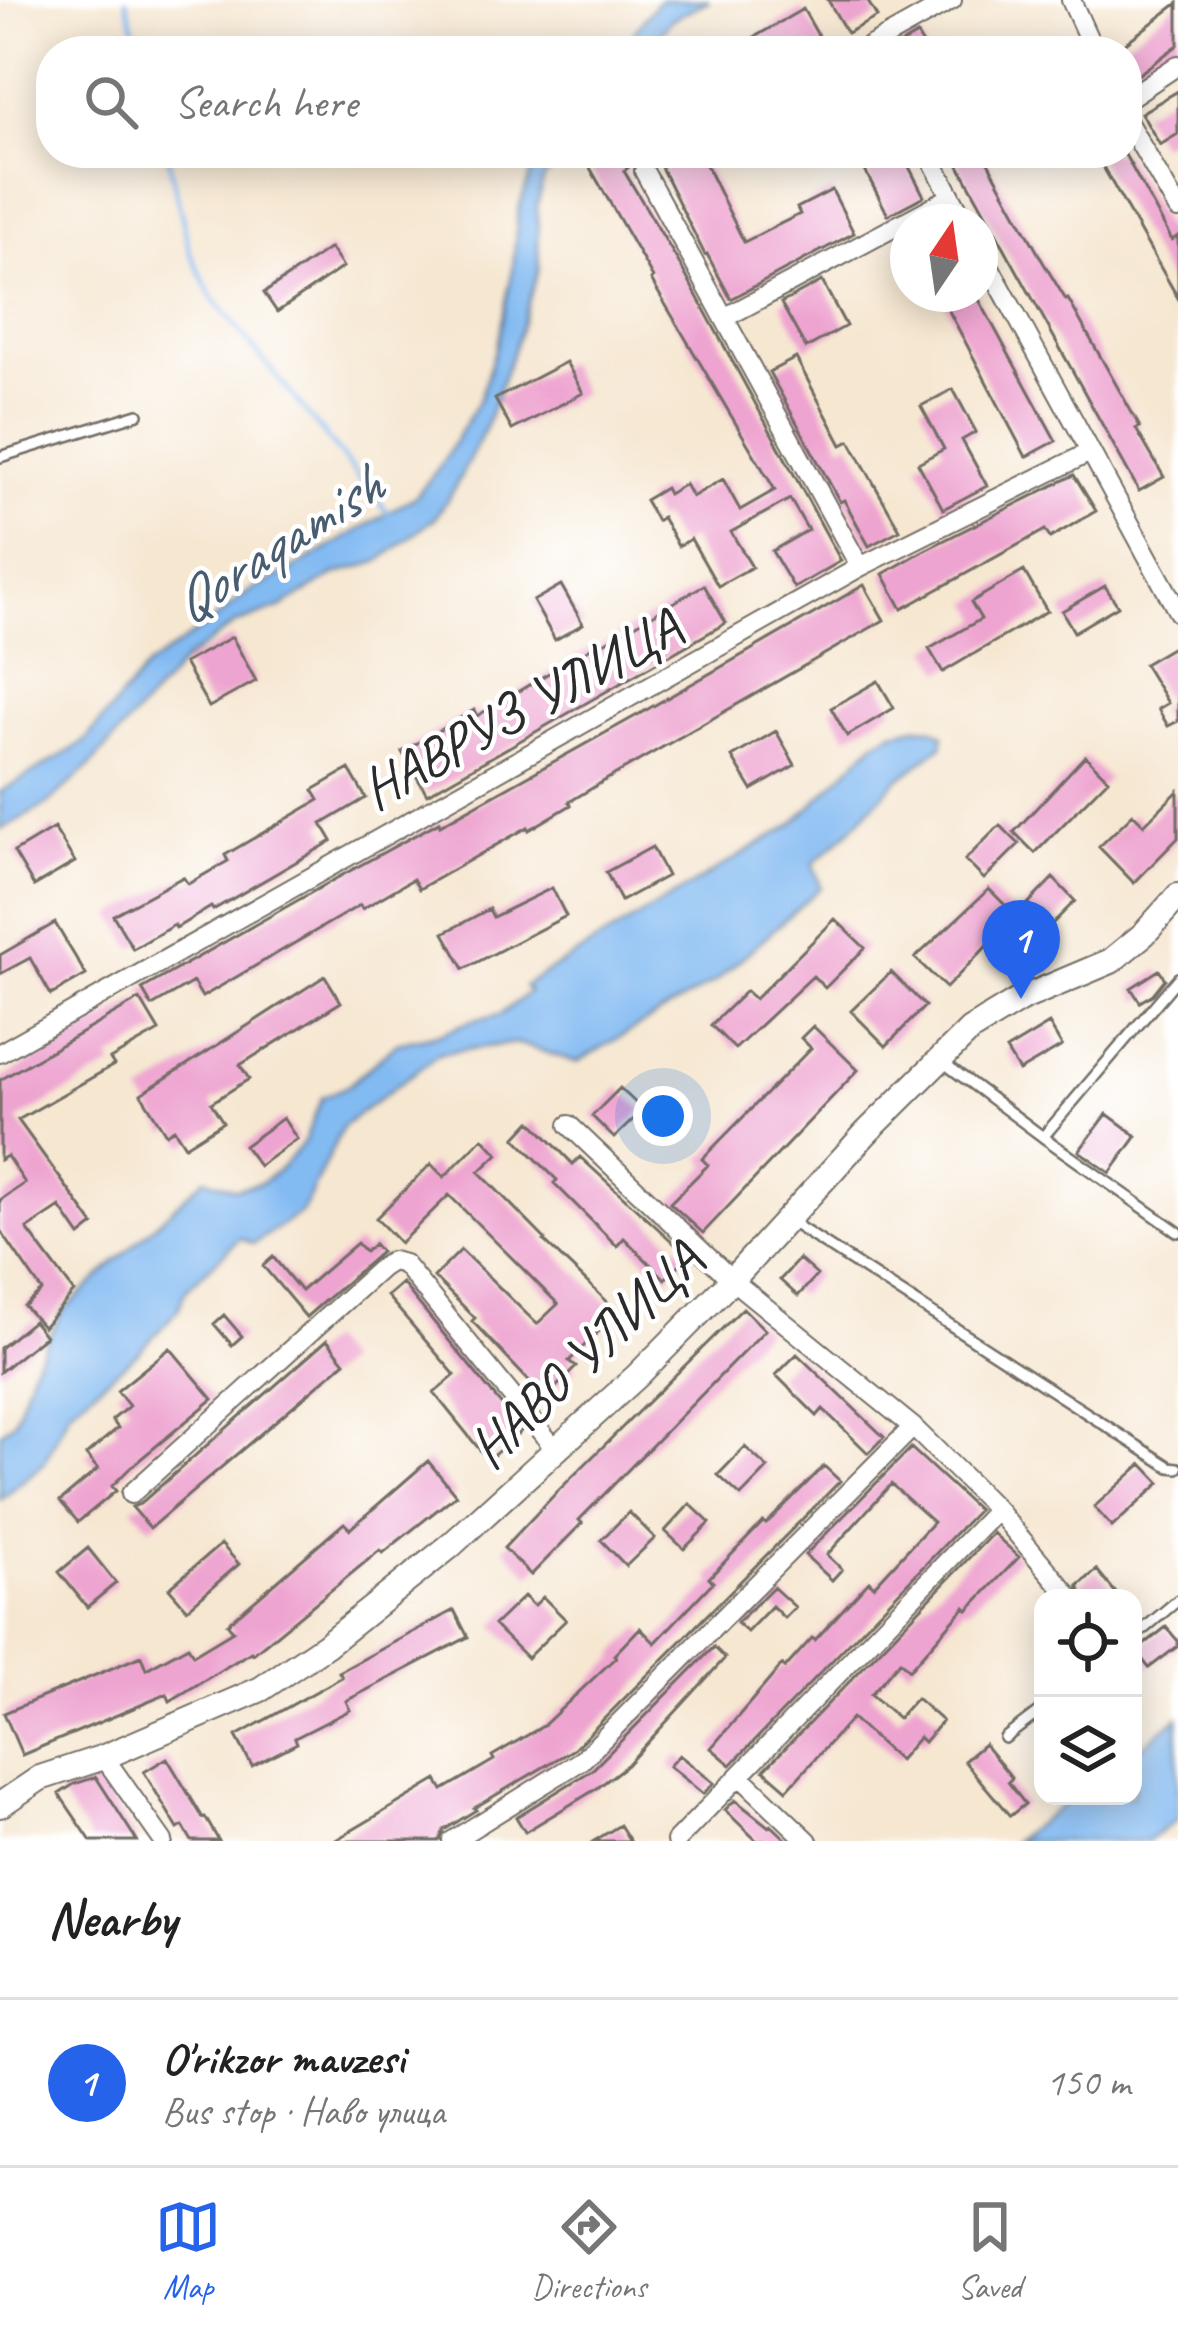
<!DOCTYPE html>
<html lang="en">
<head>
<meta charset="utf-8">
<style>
	:root { --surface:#fff; --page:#f6f6f6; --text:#222; --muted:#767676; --line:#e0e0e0; --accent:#2563eb }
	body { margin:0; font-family:Caveat,sans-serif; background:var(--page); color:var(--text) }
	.controls { position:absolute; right:36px; bottom:36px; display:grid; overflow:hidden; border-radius:24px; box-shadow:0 6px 30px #0003 }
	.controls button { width:108px; height:108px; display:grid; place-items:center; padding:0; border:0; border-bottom:3px solid var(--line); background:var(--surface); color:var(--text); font:60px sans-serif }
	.compass { position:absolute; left:890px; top:204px; width:108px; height:108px; border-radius:50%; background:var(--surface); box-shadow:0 6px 30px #0003; rotate:13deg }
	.you { position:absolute; left:663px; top:1116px; width:42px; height:42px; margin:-30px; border:9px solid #fff; border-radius:50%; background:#1a73e8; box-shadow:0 0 0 18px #1a73e833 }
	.badge { display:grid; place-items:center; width:78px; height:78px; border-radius:50%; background:var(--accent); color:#fff; font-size:39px; font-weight:700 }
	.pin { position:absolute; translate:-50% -99px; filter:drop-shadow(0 3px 6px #0008) }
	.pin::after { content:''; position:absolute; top:63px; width:42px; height:36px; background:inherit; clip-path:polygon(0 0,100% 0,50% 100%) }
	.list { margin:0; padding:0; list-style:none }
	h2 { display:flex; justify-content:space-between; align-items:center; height:156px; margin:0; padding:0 48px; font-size:51px }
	h2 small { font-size:39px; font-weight:400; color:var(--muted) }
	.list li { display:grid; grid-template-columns:78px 1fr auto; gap:36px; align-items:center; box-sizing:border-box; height:168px; padding:0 48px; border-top:3px solid var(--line) }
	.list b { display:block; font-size:45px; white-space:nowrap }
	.list p { margin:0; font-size:39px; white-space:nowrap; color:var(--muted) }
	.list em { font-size:39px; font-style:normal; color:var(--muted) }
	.icon { flex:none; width:66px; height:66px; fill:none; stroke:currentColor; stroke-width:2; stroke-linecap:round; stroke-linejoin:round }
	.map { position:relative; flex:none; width:1178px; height:1841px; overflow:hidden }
	.search { position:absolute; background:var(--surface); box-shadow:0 6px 30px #0003; left:36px; right:36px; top:36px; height:132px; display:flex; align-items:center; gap:30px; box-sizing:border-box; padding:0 42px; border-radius:48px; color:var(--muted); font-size:45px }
	.sheet { height:324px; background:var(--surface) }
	nav { display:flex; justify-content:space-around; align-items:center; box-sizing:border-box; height:168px; border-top:3px solid var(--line); background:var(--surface); font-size:33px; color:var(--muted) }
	nav a { display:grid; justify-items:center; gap:6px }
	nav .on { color:var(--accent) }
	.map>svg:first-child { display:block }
	.water { fill:#82baf2; stroke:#56728e; stroke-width:3 }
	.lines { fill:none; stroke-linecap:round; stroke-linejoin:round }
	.stream { stroke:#82baf2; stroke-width:4.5 }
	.building { fill:#eea4d0 }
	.service-casing { stroke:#726d65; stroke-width:14 }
	.minor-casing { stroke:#726d65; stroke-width:22 }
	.tertiary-casing { stroke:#726d65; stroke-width:28 }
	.service { stroke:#fff; stroke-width:9 }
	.minor { stroke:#fff; stroke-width:18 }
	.tertiary { stroke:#fff; stroke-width:24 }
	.labels { text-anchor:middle; stroke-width:9; stroke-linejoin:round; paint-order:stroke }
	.street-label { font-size:57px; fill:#2b2b2b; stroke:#fff }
	.water-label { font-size:60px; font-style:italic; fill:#495d71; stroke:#fff }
</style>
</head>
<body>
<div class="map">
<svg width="1178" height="1841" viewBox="0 0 1178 1841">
	<rect width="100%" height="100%" fill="#fff"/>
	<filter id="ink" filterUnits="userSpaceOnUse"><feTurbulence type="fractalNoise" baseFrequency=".00833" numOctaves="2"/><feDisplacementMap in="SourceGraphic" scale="24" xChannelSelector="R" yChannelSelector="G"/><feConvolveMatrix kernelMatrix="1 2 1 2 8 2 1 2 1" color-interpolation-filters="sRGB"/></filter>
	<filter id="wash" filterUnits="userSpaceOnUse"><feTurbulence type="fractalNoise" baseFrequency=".004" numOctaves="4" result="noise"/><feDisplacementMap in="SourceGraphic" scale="48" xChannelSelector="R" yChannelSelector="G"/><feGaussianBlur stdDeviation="2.7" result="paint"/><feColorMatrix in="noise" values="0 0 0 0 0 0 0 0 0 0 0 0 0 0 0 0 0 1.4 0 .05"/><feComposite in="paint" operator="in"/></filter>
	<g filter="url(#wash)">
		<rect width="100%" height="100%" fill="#f6e7d1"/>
		<path class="water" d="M659 0H710L671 20 648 51H619Z
			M543 153H561L543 180 537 206 539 267 518 336 484 431 453 491 434 519 378 562 334 575 280 608 235 624 186 659 91 765 48 804 0 830V792L83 743 148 666 218 617 247 593 288 572 416 496 441 465 480 398 498 340 513 269 518 211 534 164Z
			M916 727 931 728 944 735 942 746 897 780 851 829 813 864 821 887 716 981 577 1062 516 1043 440 1053 343 1126 302 1212 253 1244 240 1238 185 1291 178 1310 138 1353 70 1409 44 1463 0 1500V1433L14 1422 32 1369 62 1312 205 1178 235 1189 261 1183 281 1168 304 1142 322 1098 349 1085 397 1043 443 1033 473 1020 500 1015 529 992 524 986 793 824 874 743 894 732Z
			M1178 1717V1819L1148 1841H1014L1075 1796H1133V1754Z"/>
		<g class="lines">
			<path class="stream" d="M126 0 141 51
				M167 153 190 252 212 297 392 518"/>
		</g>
		<g id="blocks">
			<path class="building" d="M828 0H867L877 17 847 33Z
				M1178 3V45L1127 83V51H1115Z
				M803 9 827 51H758L751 39Z
				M917 35 927 51H889Z
				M1178 91V134L1160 145 1141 113Z
				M611 153H700L744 242 800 214 797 208 832 190 854 233 731 299 707 254 705 255 654 153 637 160 624 171 679 263 841 561 794 588 772 551 808 530 790 499 731 532 752 567 718 586 691 539 678 546 662 517 657 521 645 500 665 488 668 494 685 484 692 497 723 479 740 510 775 490 651 280 653 278 589 166Z
				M856 153H902L924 196 888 215Z
				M952 153H983L1043 262 1066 300 1068 299 1140 427 1136 429 1164 477 1139 491Z
				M1095 153H1124L1172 240 1178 236V298Z
				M330 248 343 267 277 312 264 293Z
				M822 281 846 326 806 348 781 303Z
				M940 294H976L1056 441 1026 457Z
				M796 358 842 445 850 441 900 530 869 546 844 500 840 502 769 372Z
				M566 362 583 393 512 430 495 399Z
				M953 389 976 432 962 440 987 486 943 509 918 463 944 449 921 406Z
				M1074 475 1096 511 1050 538 1045 530 902 609 883 574 925 550Z
				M1024 571 1047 611 943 672 929 649 981 619 971 602Z
				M561 585 583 624 555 640 533 601Z
				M704 585 726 623 427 794 402 752 474 710 477 716 594 646 595 648Z
				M864 585 884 620 614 775 569 802 571 805 529 830 528 827 419 889 413 879 362 909 360 905 202 997 193 982 152 1006 142 989 337 878 439 822 440 825 641 713Z
				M1105 586 1118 606 1074 632 1062 611Z
				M232 637 256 681 209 707 184 663Z
				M1178 644V721L1168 726 1158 709 1168 703 1144 664Z
				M878 681 894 708 847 736 831 708Z
				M776 731 795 765 752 790 732 757Z
				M1085 756 1108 779 1035 853 1014 832Z
				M349 769 366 798 322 824 332 841 213 910 211 907 176 928 174 925 133 949 113 915 183 877 188 884 228 861 225 855 319 800 313 790Z
				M1178 791V838L1134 883 1099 847 1133 814 1144 825Z
				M1000 825 1019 844 984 879 965 860Z
				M54 828 75 862 34 886 14 852Z
				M652 847 667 876 621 901 606 872Z
				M1053 878 1075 901 1041 935 1019 913Z
				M552 888 566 916 464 969 444 933 489 909 493 917Z
				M989 889 1016 916 946 988 915 958Z
				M835 919 865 948 825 988 813 976 735 1049 711 1025 746 991 755 999Z
				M55 923 86 975 51 995 30 958 0 974V955Z
				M1159 970 1165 979 1153 994 1140 1002 1131 988Z
				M891 972 925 1006 886 1046 851 1011Z
				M325 976 341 1002 240 1065 249 1079 211 1103 223 1122 185 1146 174 1129 166 1134 141 1094Z
				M140 999 159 1031 110 1059 114 1065 18 1120 94 1225 80 1236 60 1207 27 1229 74 1292 43 1327 24 1306 42 1291 0 1230V1200L25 1183 7 1156 0 1160V1080Z
				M1049 1024 1062 1046 1019 1071 1006 1050Z
				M813 1026 858 1070 703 1233 670 1203 708 1165 702 1159 811 1048 801 1038Z
				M620 1088 643 1110 614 1138 592 1116Z
				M1107 1114 1137 1136 1110 1173 1079 1151Z
				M283 1118 297 1139 259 1166 244 1146Z
				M531 1121 573 1164 580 1157 688 1256 665 1279 624 1238 617 1246 554 1183 557 1180 515 1138Z
				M483 1138 498 1154 479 1172 545 1239 544 1241 618 1312 569 1361 576 1367 545 1398 472 1321 475 1318 434 1277 461 1250 537 1324 558 1304 449 1195 400 1243 376 1218 431 1164 444 1177Z
				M357 1243 365 1252 374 1244 381 1252 306 1317 263 1266 273 1257 301 1291Z
				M799 1259 817 1275 798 1296 780 1280Z
				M402 1283 522 1430 488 1460 434 1393 455 1375 387 1296Z
				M743 1308 765 1330 579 1520 582 1523 531 1575 504 1548 556 1493Z
				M224 1315 242 1336 232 1345 214 1324Z
				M33 1321 45 1336 0 1372V1348Z
				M327 1340 345 1362 150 1528 132 1507 140 1504Z
				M170 1348 213 1399 132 1466 112 1486 116 1491 78 1522 60 1501 98 1469 86 1455 118 1428 112 1420 129 1406 117 1391Z
				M797 1354 884 1437 868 1453 823 1409 817 1416 776 1375Z
				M745 1447 768 1468 741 1496 718 1475Z
				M911 1448 978 1510 731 1765 711 1748 782 1665 785 1668 812 1638 815 1640 869 1581 874 1586 933 1522 891 1484 827 1555 842 1569 832 1580 805 1555Z
				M428 1461 456 1495 383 1553 380 1550 253 1654 251 1652 170 1701 167 1694 22 1755 4 1713 141 1656 146 1669 188 1646 193 1655 233 1631 227 1624 270 1587 344 1523 350 1529Z
				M1142 1464 1160 1483 1112 1527 1094 1507Z
				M824 1466 840 1481 574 1749 474 1808 476 1810 444 1830 439 1841H334L437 1780 443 1790 494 1760 492 1756 543 1726 616 1657 614 1655 640 1628 655 1643 713 1582 709 1578 763 1522 766 1524Z
				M690 1504 710 1523 684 1549 665 1531Z
				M629 1512 655 1538 626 1566 601 1540Z
				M993 1533 1019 1557 968 1610 965 1607 909 1670 900 1661 871 1694 898 1718 916 1698 942 1721 924 1742 919 1737 899 1760 852 1718 787 1790 764 1770Z
				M221 1544 239 1564 187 1609 169 1588Z
				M88 1548 116 1583 87 1607 59 1572Z
				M1097 1570 1120 1598H1084L1078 1586Z
				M773 1587 795 1607 784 1618 772 1606 747 1632 737 1623Z
				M524 1596 534 1606 543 1597 566 1620 527 1658 494 1625Z
				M454 1610 468 1637 346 1701 350 1710 295 1738 297 1743 252 1766 236 1736 342 1677 339 1672Z
				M1166 1627 1178 1641V1646L1149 1668 1136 1651Z
				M714 1647 725 1658 627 1765 596 1789 525 1832 516 1817 592 1770Z
				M984 1744 1012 1778 1008 1782 1025 1804 1010 1816 964 1761Z
				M679 1755 714 1783 703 1794 669 1766Z
				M167 1758 203 1818 205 1817 219 1841H192L183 1826 178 1829 144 1772Z
				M96 1777 114 1805 137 1841H91L59 1794 74 1784Z
				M735 1800 769 1827 771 1825 788 1841H757L725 1810Z
				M620 1825 630 1841H594Z"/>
		</g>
	</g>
	<g filter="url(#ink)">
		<use href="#blocks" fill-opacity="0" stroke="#726d65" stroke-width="3"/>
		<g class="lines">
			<defs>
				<path id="service" d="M0 457 138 414
					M944 1063 1043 1137 1178 1232
					M1043 1137 1178 978
					M791 1222 1170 1467 1178 1468
					M1133 1638 1178 1600
					M1005 1738 1043 1709"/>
				<path id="minor" d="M1071 0 1094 51
					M861 51 952 0
					M1127 99 1178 65
					M1127 121 1178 209
					M928 153 965 222
					M644 171 860 567
					M980 249 1178 612
					M724 318 951 197
					M0 1053 860 567 1090 452
					M569 1125 732 1280 913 1427 997 1510 1071 1598
					M131 1494 381 1268 392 1261 404 1264 556 1450
					M104 1757 163 1841
					M740 1776 808 1841
					M452 1841 582 1760 913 1427
					M676 1841 997 1510"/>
				<path id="tertiary" d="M0 1805 40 1778 104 1757 261 1689 326 1645 450 1546 637 1376 732 1280 866 1133 970 1030 1021 999 1111 961 1144 934 1178 896"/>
			</defs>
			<use href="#service" class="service-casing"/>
			<use href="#minor" class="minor-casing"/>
			<use href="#tertiary" class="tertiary-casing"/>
			<use href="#service" class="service"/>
			<use href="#minor" class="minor"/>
			<use href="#tertiary" class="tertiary"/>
		</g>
	</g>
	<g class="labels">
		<g class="street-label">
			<text transform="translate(520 707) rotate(-29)" y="20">НАВРУЗ УЛИЦА</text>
			<text transform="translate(584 1353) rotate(-44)" y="20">НАВО УЛИЦА</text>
		</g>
		<g class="water-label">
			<text transform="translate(276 543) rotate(-33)" y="21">Qoraqamish</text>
		</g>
	</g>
</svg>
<div class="controls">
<button><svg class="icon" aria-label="locate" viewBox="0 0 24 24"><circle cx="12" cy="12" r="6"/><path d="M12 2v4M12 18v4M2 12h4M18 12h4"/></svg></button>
<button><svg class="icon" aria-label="layers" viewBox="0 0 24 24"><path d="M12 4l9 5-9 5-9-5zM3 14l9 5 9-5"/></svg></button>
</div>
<svg class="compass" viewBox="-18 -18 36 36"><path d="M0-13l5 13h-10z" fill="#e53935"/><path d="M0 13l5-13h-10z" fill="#767676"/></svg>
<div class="you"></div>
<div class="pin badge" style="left:1021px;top:999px">1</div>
<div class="search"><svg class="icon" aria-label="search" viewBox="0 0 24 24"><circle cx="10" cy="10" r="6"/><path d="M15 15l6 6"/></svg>Search here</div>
</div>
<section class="sheet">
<h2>Nearby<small></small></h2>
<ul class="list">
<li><span class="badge">1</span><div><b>O'rikzor mavzesi</b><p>Bus stop · Наво улица</p></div><em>150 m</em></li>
</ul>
</section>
<nav>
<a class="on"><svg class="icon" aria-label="map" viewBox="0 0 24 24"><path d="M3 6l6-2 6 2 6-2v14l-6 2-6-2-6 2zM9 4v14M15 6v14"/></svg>Map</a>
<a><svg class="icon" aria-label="directions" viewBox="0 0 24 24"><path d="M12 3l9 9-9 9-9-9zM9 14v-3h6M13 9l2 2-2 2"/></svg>Directions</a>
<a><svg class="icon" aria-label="saved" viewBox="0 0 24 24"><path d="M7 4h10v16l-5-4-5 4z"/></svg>Saved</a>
</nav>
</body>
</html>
